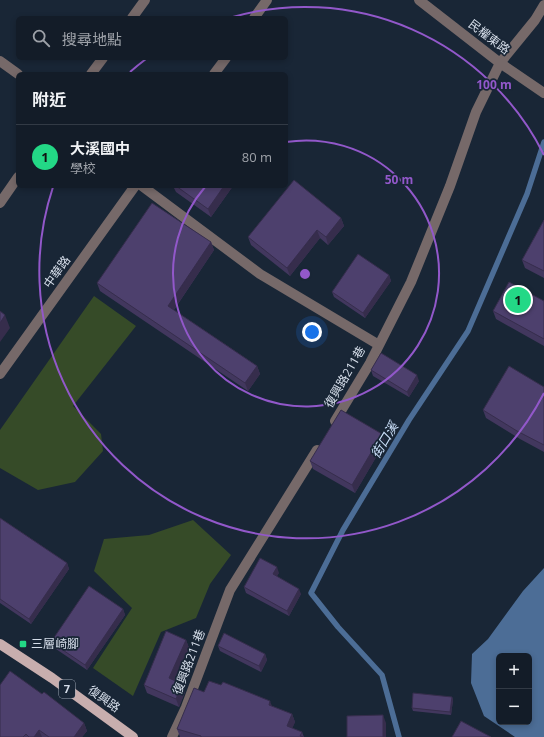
<!DOCTYPE html>
<html lang="zh-TW">
<head>
<meta charset="utf-8">
<style>
	:root { --surface:#131c28; --page:#202934; --text:#f1f3f6; --muted:#9da1a8; --line:#323a45; --accent:#23d886 }
	body { margin:0; font-family:"Open Sans","Noto Sans TC",sans-serif; background:var(--page); color:var(--text) }
	.controls { position:absolute; right:12px; bottom:12px; display:grid; overflow:hidden; border-radius:6px; box-shadow:0 2px 6px #0003 }
	.controls button { width:36px; height:36px; display:grid; place-items:center; padding:0; border:0; border-bottom:1px solid var(--line); background:var(--surface); color:var(--text); font:20px sans-serif }
	.you { position:absolute; left:312px; top:332px; width:14px; height:14px; margin:-10px; border:3px solid #fff; border-radius:50%; background:#1a73e8; box-shadow:0 0 0 6px #1a73e833 }
	.badge { display:grid; place-items:center; width:26px; height:26px; border-radius:50%; background:var(--accent); color:#111; font-size:13px; font-weight:700 }
	.pin { position:absolute; translate:-50% -50%; border:2px solid #fff; box-shadow:0 1px 4px #0006 }
	.list { margin:0; padding:0; list-style:none }
	h2 { display:flex; justify-content:space-between; align-items:center; height:52px; margin:0; padding:0 16px; font-size:17px }
	h2 small { font-size:13px; font-weight:400; color:var(--muted) }
	.list li { display:grid; grid-template-columns:26px 1fr auto; gap:12px; align-items:center; box-sizing:border-box; height:64px; padding:0 16px; border-top:1px solid var(--line) }
	.list b { display:block; font-size:15px; white-space:nowrap }
	.list p { margin:0; font-size:13px; white-space:nowrap; color:var(--muted) }
	.list em { font-size:13px; font-style:normal; color:var(--muted) }
	.icon { flex:none; width:22px; height:22px; fill:none; stroke:currentColor; stroke-width:2; stroke-linecap:round; stroke-linejoin:round }
	.map { position:relative; flex:none; width:544px; height:737px; overflow:hidden }
	.search { position:absolute; background:var(--surface); box-shadow:0 2px 6px #0003; left:16px; top:16px; width:272px; height:44px; display:flex; align-items:center; gap:10px; box-sizing:border-box; padding:0 14px; border-radius:6px; color:var(--muted); font-size:15px }
	.panel { position:absolute; background:var(--surface); box-shadow:0 2px 6px #0003; left:16px; top:72px; width:272px; height:116px; border-radius:6px }
	.map>svg:first-child { display:block }
	.green { fill:#364b28 }
	.water { fill:#4c6d96; fill-rule:evenodd }
	.lines { fill:none; stroke-linecap:round; stroke-linejoin:round }
	.stream { stroke:#4c6d96; stroke-width:5.5 }
	.minor { stroke:#766969; stroke-width:10 }
	.major { stroke:#c8aeae; stroke-width:10 }
	.wall { fill:#42375e }
	.shaded-wall { fill:#362d4c }
	.building { fill:#4d406d; stroke:#362d4c }
	.ring { fill:none; stroke:#9258ca; stroke-width:2 }
	.poi-dot { fill:#23d886; stroke:#192636; stroke-width:1.5 }
	.labels { text-anchor:middle; stroke-width:3.5; stroke-linejoin:round; paint-order:stroke }
	.shield { fill:#192636; stroke:#9da6b3; stroke-width:1 }
	.shield-label { font-size:11px; font-weight:bold; fill:#d5dde9 }
	.street-label { font-size:12px; fill:#d5dde9; stroke:#192636 }
	.poi-label { font-size:12px; fill:#d5dde9; stroke:#192636; text-anchor:start }
	.water-label { font-size:13px; font-style:italic; fill:#cee3fd; stroke:#192636 }
	.centre { fill:#9258ca; stroke:#192636; stroke-width:2 }
	.ring-label { font-size:12px; text-anchor:middle; font-weight:bold; fill:#9258ca; stroke:#192636; stroke-width:3.5; stroke-linejoin:round; paint-order:stroke }
</style>
</head>
<body>
<div class="map">
<svg width="544" height="737" viewBox="0 0 544 737">
	<rect width="100%" height="100%" fill="#192636"/>
	<path class="green" d="M94 296 136 326 73 406 101 434 103 451 75 482 38 490 0 468V430Z
		M193 520 231 555 210 584 196 618 161 632 133 696 93 668 132 608 94 571 104 539 149 535Z"/>
	<path class="water" d="M544 568V737H515L484 716 471 683 472 654 488 639 523 591ZM499 656H529V722H499Z"/>
	<g class="lines">
		<path class="stream" d="M399 737 382 675 338 627 311 593 343 530 409 420 468 331 527 194 544 142"/>
		<path class="minor" d="M419 0 500 63 544 93
			M132 18 145 0
			M254 18 267 0
			M0 61 18 74
			M91 74 103 58
			M214 74 226 58
			M142 186 260 274 379 345
			M0 203 18 177
			M0 374 135 186
			M335 421 370 363 411 282 450 186 476 112 500 63 535 20 544 5
			M172 737 186 707 230 590 317 450"/>
		<path class="major" d="M0 644 52 678 133 737"/>
	</g>
	<path class="wall" d="M173 186H233L211 217 176 192Z
		M341 218 344 226 328 245 320 238 290 276 251 245 248 237Z
		M544 220V278L525 268 522 260Z
		M211 242 214 250 174 310 257 366 260 374 248 391 100 291 97 283Z
		M389 275 391 281 365 318 334 297 332 292Z
		M544 301V346L496 319 493 311Z
		M371 370 419 381 409 397 373 376Z
		M544 387V452L520 439 486 418 483 410Z
		M385 442 355 493 313 469 310 461Z
		M0 518 67 563 69 569 31 624 0 603Z
		M279 573 276 576 301 594 289 616 246 593 244 587Z
		M123 609 125 615 87 670 53 647 51 642Z
		M186 640 189 648 175 681 182 684 185 692 179 707 147 693 144 685Z
		M218 646 265 654 267 660 261 672 220 651Z
		M204 692 272 706 292 714 295 722 292 728 302 732 304 737H180L177 729Z
		M42 694 84 723 87 731 82 737H0Z
		M452 697 453 700 451 715 413 711 412 708Z"/>
	<path class="shaded-wall" d="M224 186H233L211 217 208 209Z
		M341 218 344 226 328 245 326 237Z
		M317 230 320 238 290 276 287 268Z
		M211 242 214 250 171 314 168 306Z
		M389 275 391 281 365 318 363 313Z
		M5 315 10 328 0 342V323Z
		M257 366 260 374 248 391 245 383Z
		M417 375 419 381 409 397 407 392Z
		M382 434 385 442 355 493 352 485Z
		M67 563 69 569 31 624 29 619Z
		M277 567 279 573 275 580 273 574Z
		M299 589 301 594 289 616 287 611Z
		M123 609 125 615 87 670 85 665Z
		M186 640 189 648 172 686 169 678Z
		M265 654 267 660 261 672 259 666Z
		M182 684 185 692 179 707 176 699Z
		M452 697 453 700 451 715 450 712Z
		M270 701 273 709 269 705Z
		M292 714 295 722 290 734 287 726Z
		M383 715 386 723V737H383Z
		M84 723 87 731 82 737H74Z
		M39 730 42 737H34Z"/>
	<path class="building" d="M294 180 341 218 326 237 317 230 287 268 248 237Z
		M176 186H224L208 209Z
		M152 203 211 242 168 306 257 366 245 383 97 283Z
		M544 220V271L522 260Z
		M358 254 389 275 363 313 332 292Z
		M509 282 544 301V339L493 311Z
		M0 311 5 315 0 323Z
		M381 353 417 375 407 392 371 370Z
		M509 366 544 387V445L517 431 483 410Z
		M341 410 382 434 352 485 310 461Z
		M0 518 67 563 29 619 0 599Z
		M260 558 277 567 273 574 299 589 287 611 244 587Z
		M89 586 123 609 85 665 51 642Z
		M166 631 186 640 169 678 182 684 176 699 144 685Z
		M224 633 265 654 259 666 218 646Z
		M10 671 42 694 44 692 84 723 74 737H49L39 730 34 737H29L26 734 23 737H0V685Z
		M209 681 221 685 223 682 270 701 269 705 292 714 287 726 302 732 300 736 304 737H201V736L177 729 194 688 204 692Z
		M413 693 452 697 450 712 412 708Z
		M383 715V737H347V716Z
		M461 721 491 737H452Z"/>
	<g class="ring">
		<path d="M286 142A133 133 0 1 1 205 187"/>
		<path d="M544 393A267 267 0 0 1 53 187M130 72A267 267 0 0 1 146 59M229 18A267 267 0 0 1 544 155"/>
	</g>
	<rect class="poi-dot" x="19" y="640" width="8" height="8" rx="2"/>
	<g class="labels">
		<rect class="shield" x="59" y="680" width="16" height="18" rx="3"/>
		<g class="shield-label">
			<text x="67" y="693">7</text>
		</g>
		<g class="street-label">
			<text transform="translate(489 37) rotate(37)" y="4">民權東路</text>
			<text transform="translate(57 272) rotate(-54)" y="4">中華路</text>
			<text transform="translate(345 377) rotate(-60)" y="4">復興路211巷</text>
			<text transform="translate(189 662) rotate(-69)" y="4">復興路211巷</text>
			<text transform="translate(104 699) rotate(35)" y="4">復興路</text>
		</g>
		<g class="poi-label">
			<text x="31" y="648">三層崎腳</text>
		</g>
		<g class="water-label">
			<text transform="translate(384 440) rotate(-59)" y="5">街口溪</text>
		</g>
	</g>
	<circle cx="305" cy="274" r="6" class="centre"/>
	<g class="ring-label">
		<text x="494" y="89">100 m</text>
		<text x="399" y="184">50 m</text>
	</g>
</svg>
<div class="controls">
<button>+</button>
<button>−</button>
</div>
<div class="you"></div>
<div class="pin badge" style="left:518px;top:300px">1</div>
<div class="search"><svg class="icon" aria-label="search" viewBox="0 0 24 24"><circle cx="10" cy="10" r="6"/><path d="M15 15l6 6"/></svg>搜尋地點</div>
<section class="panel">
<h2>附近<small></small></h2>
<ul class="list">
<li><span class="badge">1</span><div><b>大溪國中</b><p>學校</p></div><em>80 m</em></li>
</ul>
</section>
</div>
</body>
</html>
